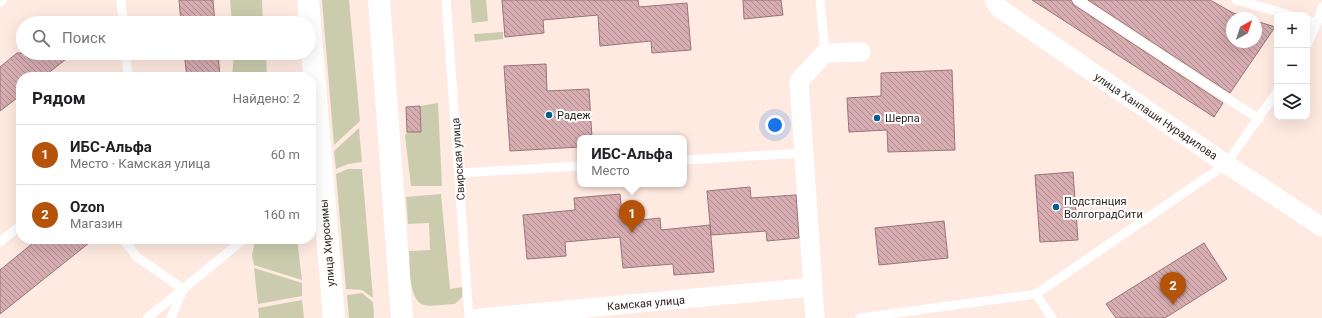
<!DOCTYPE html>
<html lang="ru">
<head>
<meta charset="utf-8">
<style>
	:root { --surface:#fff; --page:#f6f6f6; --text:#202124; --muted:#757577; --line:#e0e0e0; --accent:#b45309 }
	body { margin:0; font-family:Roboto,sans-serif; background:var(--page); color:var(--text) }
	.controls { position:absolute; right:12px; top:12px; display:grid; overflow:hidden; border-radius:8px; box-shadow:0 4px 16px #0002 }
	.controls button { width:36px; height:36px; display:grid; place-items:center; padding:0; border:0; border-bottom:1px solid var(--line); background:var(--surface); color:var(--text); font:20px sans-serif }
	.compass { position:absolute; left:1226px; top:12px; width:36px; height:36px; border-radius:50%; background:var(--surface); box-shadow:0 4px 16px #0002; rotate:39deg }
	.you { position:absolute; left:775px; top:125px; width:14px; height:14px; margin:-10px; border:3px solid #fff; border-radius:50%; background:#1a73e8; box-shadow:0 0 0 6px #1a73e833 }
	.badge { display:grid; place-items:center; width:26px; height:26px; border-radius:50%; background:var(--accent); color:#fff; font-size:13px; font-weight:700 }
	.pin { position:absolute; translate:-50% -33px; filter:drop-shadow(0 1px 2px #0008) }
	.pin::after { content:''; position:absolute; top:21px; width:14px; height:12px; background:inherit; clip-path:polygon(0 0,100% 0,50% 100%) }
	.popup { position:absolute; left:577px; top:135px; width:110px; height:52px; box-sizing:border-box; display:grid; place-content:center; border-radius:8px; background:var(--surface); filter:drop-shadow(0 1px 3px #0005); font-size:13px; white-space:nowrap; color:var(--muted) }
	.popup b { font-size:15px; color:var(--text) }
	.popup::after { content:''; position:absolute; left:50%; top:100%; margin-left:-8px; border:8px solid transparent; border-top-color:var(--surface) }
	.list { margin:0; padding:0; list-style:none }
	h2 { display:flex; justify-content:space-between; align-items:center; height:52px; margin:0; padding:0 16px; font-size:17px }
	h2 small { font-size:13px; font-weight:400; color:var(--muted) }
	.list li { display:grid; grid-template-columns:26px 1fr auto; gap:12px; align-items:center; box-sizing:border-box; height:60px; padding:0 16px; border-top:1px solid var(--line) }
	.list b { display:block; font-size:15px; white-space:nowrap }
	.list p { margin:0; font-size:13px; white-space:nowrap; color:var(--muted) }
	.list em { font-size:13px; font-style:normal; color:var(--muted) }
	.icon { flex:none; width:22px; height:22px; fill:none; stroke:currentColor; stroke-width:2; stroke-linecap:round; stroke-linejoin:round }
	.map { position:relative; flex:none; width:1322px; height:318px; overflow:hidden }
	.search { position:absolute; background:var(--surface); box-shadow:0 4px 16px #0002; left:16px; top:16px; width:300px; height:44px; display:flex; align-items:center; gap:10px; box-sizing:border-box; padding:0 14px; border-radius:22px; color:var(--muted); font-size:15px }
	.panel { position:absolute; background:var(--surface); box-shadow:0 4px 16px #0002; left:16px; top:72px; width:300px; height:172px; border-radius:16px }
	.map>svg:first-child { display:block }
	.green { fill:#caccad }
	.building { fill:url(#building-back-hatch); stroke:#977679 }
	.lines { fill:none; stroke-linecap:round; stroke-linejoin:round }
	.service { stroke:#fff; stroke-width:9 }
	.minor { stroke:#fff; stroke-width:19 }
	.secondary { stroke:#fff; stroke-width:22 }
	.poi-dot { fill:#025f8f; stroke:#fff; stroke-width:1.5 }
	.labels { text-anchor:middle; stroke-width:4; stroke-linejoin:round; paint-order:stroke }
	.poi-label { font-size:11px; fill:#322520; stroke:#fff; text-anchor:start }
	.street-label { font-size:11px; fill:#322520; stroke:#fff }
</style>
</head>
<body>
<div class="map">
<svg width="1322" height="318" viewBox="0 0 1322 318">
	<defs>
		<pattern id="building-back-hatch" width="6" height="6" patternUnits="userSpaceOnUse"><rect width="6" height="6" fill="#d7adb1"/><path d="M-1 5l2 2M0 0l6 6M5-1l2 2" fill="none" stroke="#af8d90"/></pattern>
	</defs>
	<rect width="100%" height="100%" fill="#ffeae1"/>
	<path class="green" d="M230 0H262L263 23H232Z
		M322 0H349L360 121 334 145Z
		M470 0H486L488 21 472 23Z
		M503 32V39L475 42 474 34Z
		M234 53H266L267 77H232Z
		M438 103 442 186H411L405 136 407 132 421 131 420 106Z
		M359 128 362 162 348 164 336 169 334 151Z
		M348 169H362L373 298 362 290 346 289 336 174Z
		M441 194 450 289 463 287 462 297 455 304C448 304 430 307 424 305 408 301 410 264 409 251L430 250 429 223 408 224 406 197Z
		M257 239H297L302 280 254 265 252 255 255 240Z
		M254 268 302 283V296L258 304Z
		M362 293 373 302 374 318H349L347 295Z
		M302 300 304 318H259L258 308Z"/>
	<path class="building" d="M179 0H213L215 23H181Z
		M502 0H638L639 7 687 3 691 50 652 53 651 41 600 46 598 15 543 20 544 33 505 37Z
		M743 0H781L783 15 744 19Z
		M1032 0H1071L1074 5 1223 103 1214 117Z
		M1088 0H1210L1233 13 1249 18H1232V42H1256V21L1275 27 1230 93Z
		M17 53H74L43 77H21V95L0 111V67Z
		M184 53H218L220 77H187Z
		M546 64 547 91 589 89 592 138H580V147L510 151 504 66Z
		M952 70 955 150 888 152 887 130 849 132 847 98 881 96V73Z
		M420 106 421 132H407L406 107Z
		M1073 172 1078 240 1040 242 1035 175Z
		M750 187 751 198 796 195 799 238 767 241 766 231 711 235 707 191Z
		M620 194 623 222 660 218 661 230 710 225 714 272 674 275 673 264 623 268 620 237 565 242 566 256 527 259 523 215 575 210 574 198Z
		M944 221 948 258 879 265 875 228Z
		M38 239H94L0 314V270Z
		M1204 243 1227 279 1165 318H1116L1106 304Z"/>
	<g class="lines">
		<path class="service" d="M121 0 123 23
			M446 0 469 318
			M820 0 825 53
			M1077 0 1259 119
			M1236 0 1290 15
			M0 2 2 0
			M1307 20 1317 23
			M1307 45 1317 23 1322 7
			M126 53 128 77
			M684 160 804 153
			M459 173 580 166
			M123 239 137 257 183 289 147 318
			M0 242 21 225
			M171 318 183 289 244 239
			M860 318 1036 294
			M1052 318 1036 294 1226 164 1277 92"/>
		<path class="minor" d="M994 0 999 8 1226 164 1322 227
			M479 318 813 287
			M815 318 799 81 825 53 861 52"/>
		<path class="secondary" d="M308 0 334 318
			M379 0 402 318"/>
	</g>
	<g class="poi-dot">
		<circle cx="549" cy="115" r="4"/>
		<circle cx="877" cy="118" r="4"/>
		<circle cx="1056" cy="207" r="4"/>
	</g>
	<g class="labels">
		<g class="poi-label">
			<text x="557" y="119">Радеж</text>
			<text x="885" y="122">Шерпа</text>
			<text x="1064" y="205">Подстанция<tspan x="1064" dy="13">ВолгоградСити</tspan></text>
		</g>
		<g class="street-label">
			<text transform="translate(1156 116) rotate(34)" y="4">улица Ханпаши Нурадилова</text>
			<text transform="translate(458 159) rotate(-94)" y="4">Свирская улица</text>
			<text transform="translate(327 243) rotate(-95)" y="4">улица Хиросимы</text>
			<text transform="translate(646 303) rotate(-5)" y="4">Камская улица</text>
		</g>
	</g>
</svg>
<div class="controls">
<button>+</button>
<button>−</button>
<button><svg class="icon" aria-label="layers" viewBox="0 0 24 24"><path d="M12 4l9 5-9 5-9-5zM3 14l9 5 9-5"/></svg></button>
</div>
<svg class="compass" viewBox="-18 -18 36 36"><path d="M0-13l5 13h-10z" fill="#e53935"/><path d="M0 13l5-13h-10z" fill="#757577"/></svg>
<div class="you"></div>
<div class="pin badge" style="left:632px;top:233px">1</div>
<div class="popup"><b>ИБС-Альфа</b>Место</div>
<div class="pin badge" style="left:1173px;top:305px">2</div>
<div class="search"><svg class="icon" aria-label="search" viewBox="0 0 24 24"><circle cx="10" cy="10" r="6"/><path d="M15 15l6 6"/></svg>Поиск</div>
<section class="panel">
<h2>Рядом<small>Найдено: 2</small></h2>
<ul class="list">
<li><span class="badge">1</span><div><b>ИБС-Альфа</b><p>Место · Камская улица</p></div><em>60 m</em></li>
<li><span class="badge">2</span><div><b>Ozon</b><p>Магазин</p></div><em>160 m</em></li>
</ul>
</section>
</div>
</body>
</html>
